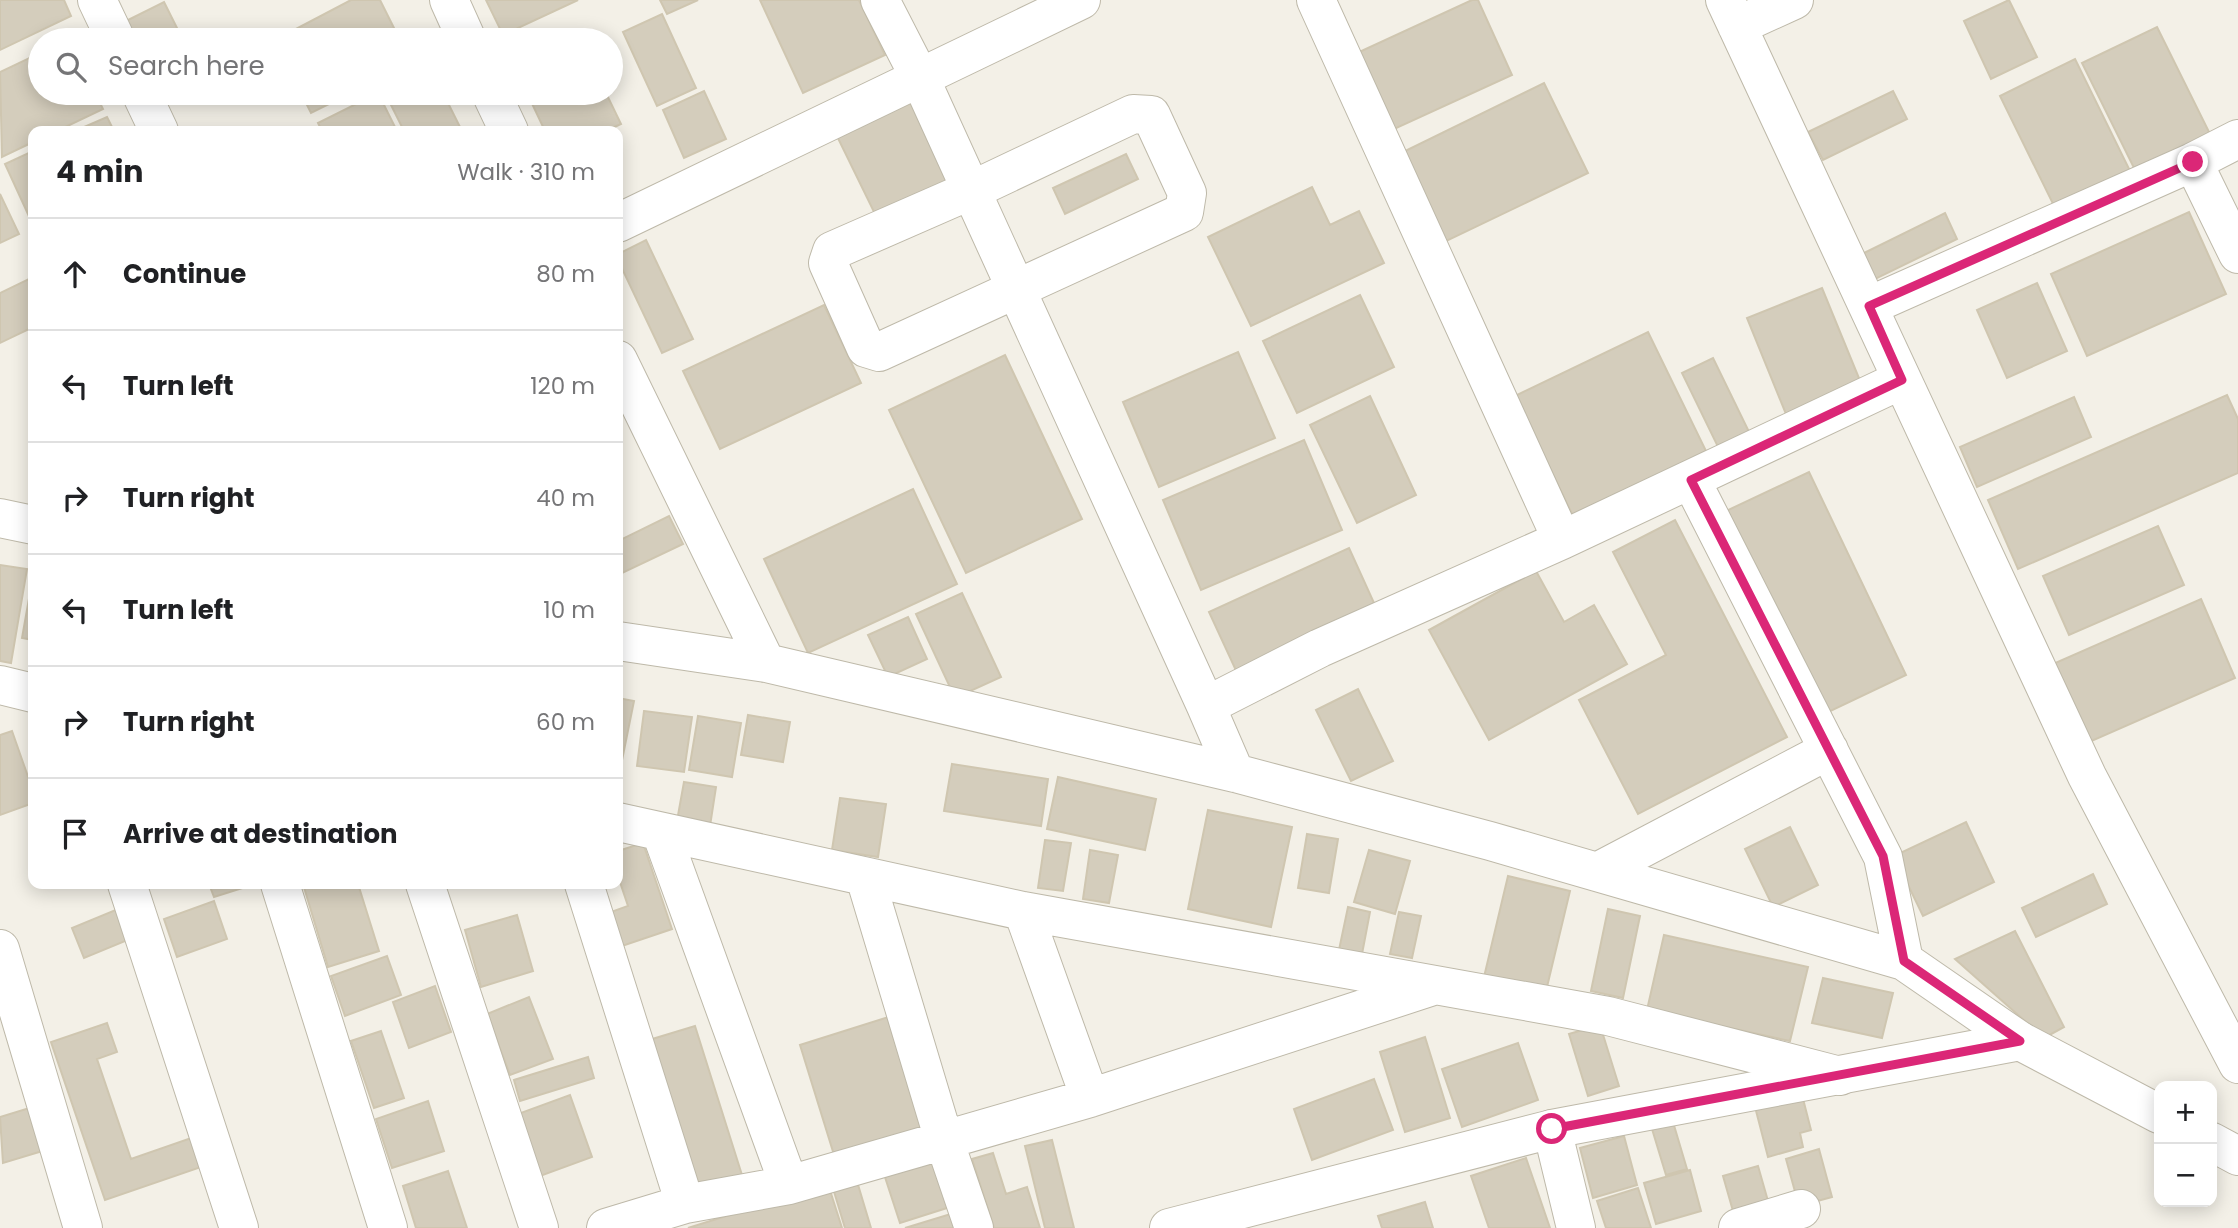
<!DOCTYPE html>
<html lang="en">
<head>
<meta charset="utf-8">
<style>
	:root { --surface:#fff; --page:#f6f6f6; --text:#202124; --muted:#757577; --line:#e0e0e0 }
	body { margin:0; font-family:Poppins,sans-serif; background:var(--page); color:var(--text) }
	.controls { position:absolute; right:21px; bottom:21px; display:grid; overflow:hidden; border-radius:14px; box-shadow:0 4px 18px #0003 }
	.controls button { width:63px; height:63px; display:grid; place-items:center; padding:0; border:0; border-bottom:2px solid var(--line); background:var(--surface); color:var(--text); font:35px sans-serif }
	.stop { position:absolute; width:21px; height:21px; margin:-16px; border:5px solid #db2777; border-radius:50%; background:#fff }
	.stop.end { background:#db2777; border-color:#fff; box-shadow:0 2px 7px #0008 }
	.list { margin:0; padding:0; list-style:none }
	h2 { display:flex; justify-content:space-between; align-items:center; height:91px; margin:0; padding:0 28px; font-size:30px }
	h2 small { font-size:23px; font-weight:400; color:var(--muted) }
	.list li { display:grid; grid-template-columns:46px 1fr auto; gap:21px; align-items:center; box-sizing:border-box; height:112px; padding:0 28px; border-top:2px solid var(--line) }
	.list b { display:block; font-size:26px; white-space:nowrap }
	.list em { font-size:23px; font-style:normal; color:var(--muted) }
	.icon { flex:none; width:38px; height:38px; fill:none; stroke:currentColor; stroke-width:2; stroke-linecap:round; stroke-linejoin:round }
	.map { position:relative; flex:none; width:2238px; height:1228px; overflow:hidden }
	.search { position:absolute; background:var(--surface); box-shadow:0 4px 18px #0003; left:28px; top:28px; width:595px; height:77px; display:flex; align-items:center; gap:18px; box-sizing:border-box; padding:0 24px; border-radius:38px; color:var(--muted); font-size:26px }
	.panel { position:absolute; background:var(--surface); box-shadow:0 4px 18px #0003; left:28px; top:126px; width:595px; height:763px; border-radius:14px }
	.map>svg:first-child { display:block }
	.building { fill:#d4cdbc; stroke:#cfc6b0; stroke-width:2 }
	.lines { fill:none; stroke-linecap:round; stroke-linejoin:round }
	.minor-casing { stroke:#beb9a9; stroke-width:40 }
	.tertiary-casing { stroke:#beb9a9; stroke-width:40 }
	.minor { stroke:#fff; stroke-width:38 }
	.tertiary { stroke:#fff; stroke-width:38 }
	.route { stroke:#db2777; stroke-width:9 }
</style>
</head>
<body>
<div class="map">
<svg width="2238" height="1228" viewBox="0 0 2238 1228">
	<rect width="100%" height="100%" fill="#f3f0e7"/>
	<path class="building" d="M0 0H64L71 16 0 50Z
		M351 0H380L400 40H275Z
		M486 0H578L503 35Z
		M660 0H698L667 14Z
		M760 0H859L885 55 803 93Z
		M1472 0H1478L1512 75 1392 130 1357 53Z
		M2009 0 2037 57 1991 79 1964 21Z
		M164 2 183 40H128L120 24Z
		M662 14 696 88 657 106 623 32Z
		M2157 27 2212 138 2137 174 2082 63Z
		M40 53V93H95L103 109 57 131H33V142L2 157 0 72Z
		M2075 59 2133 177 2058 214 2000 96Z
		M1544 83 1588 173 1440 244 1397 155Z
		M704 91 726 139 684 158 663 110Z
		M1893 91 1907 119 1823 160 1808 132Z
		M155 93H190L162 107Z
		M301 93H351L311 113Z
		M378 93 397 131H322L318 123Z
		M385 93H443L462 131H404Z
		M527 93H606L621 124 606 131H545Z
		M909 93 951 182 876 216 833 128Z
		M107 117 114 131H75Z
		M33 151V225L5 164Z
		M1126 154 1138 179 1065 214 1053 188Z
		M1312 187 1330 225 1359 211 1384 263 1251 326 1208 237Z
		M0 194 19 234 0 243Z
		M2189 212 2226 294 2087 356 2051 274Z
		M1945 213 1957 239 1873 280 1860 255Z
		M646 240 693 339 662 353 618 260V254Z
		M33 277V327L0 343V293Z
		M2037 283 2067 351 2007 378 1977 310Z
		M1822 288 1863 388 1788 419 1747 318Z
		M1360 295 1394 367 1297 413 1263 341Z
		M824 305 861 383 720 449 683 371Z
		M1648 332 1706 451 1573 516 1515 396Z
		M1238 352 1275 438 1159 487 1123 402Z
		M1005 355 1082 519 966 573 889 410Z
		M1713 358 1752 438 1721 453 1682 373Z
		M2227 395 2238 419V473L2018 569 1988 500Z
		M1370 396 1416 495 1357 523 1310 425Z
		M2074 397 2091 437 1977 487 1960 447Z
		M1304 440 1342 530 1201 590 1163 500Z
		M1809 472 1906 675 1820 716 1724 512Z
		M913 489 957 584 808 653 764 559Z
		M669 516 683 544 618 575V541Z
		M1675 520 1787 737 1638 814 1579 700 1666 655 1613 552Z
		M2158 526 2184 585 2069 635 2043 576Z
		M1349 548 1379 614 1239 677 1209 612Z
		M0 565 27 569 11 663 0 661Z
		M1536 571 1564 622 1594 605 1627 664 1489 740 1429 630Z
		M33 576V640L22 638Z
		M962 593 1001 677 955 698 916 614Z
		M2201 599 2235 678 2087 743 2053 664Z
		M908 617 927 659 888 677 868 635Z
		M1358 689 1393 761 1351 781 1316 710Z
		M618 698 634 701 618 780Z
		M644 711 692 717 684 772 637 766Z
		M748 715 790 722 783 762 741 755Z
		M698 716 741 723 732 777 689 770Z
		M12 731 33 791V803L0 815V735Z
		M952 764 1048 779 1041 826 944 811Z
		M1058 777 1156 799 1145 850 1047 829Z
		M684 782 716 787 710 826 677 821Z
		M840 798 886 804 878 857 832 850Z
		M1208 810 1292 827 1271 927 1188 909Z
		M1966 822 1994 882 1923 916 1894 856Z
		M1790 827 1818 885 1773 907 1745 849Z
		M1307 834 1338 839 1329 893 1298 888Z
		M1045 840 1071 843 1063 891 1038 888Z
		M643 843 672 929 619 947 608 913 628 906 618 876V851Z
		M1090 850 1118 855 1109 903 1083 899Z
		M1369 850 1410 861 1395 914 1354 902Z
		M2093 874 2107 904 2036 937 2022 908Z
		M1508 876 1570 891 1546 991 1484 977Z
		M209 884H255L214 897Z
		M303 884H358L379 951 328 967Z
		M214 901 227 939 177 957 164 919Z
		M1348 907 1370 912 1362 954 1339 950Z
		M118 909 130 939 84 958 72 928Z
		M1608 909 1640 916 1623 998 1591 991Z
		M1399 912 1421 916 1412 958 1390 954Z
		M517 915 533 971 481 987 465 930Z
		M2015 931 2064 1027 2044 1038 1955 959Z
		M1664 935 1808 967 1790 1041 1647 1010Z
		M387 956 401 995 345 1016 331 976Z
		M1823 978 1893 993 1882 1038 1812 1023Z
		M435 986 451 1032 409 1048 393 1002Z
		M529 997 553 1059 510 1075 487 1014Z
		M898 1014 934 1128 835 1158 800 1045Z
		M107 1023 117 1052 97 1059 131 1159 197 1136 207 1165 105 1200 51 1042Z
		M1600 1025 1619 1086 1588 1096 1569 1034Z
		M695 1026 742 1175 695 1189 649 1040Z
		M381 1031 404 1098 374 1108 351 1041Z
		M1425 1037 1450 1118 1405 1132 1380 1052Z
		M1518 1043 1538 1100 1462 1127 1442 1069Z
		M588 1057 594 1078 520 1101 514 1080Z
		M1374 1079 1393 1130 1312 1160 1294 1109Z
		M1801 1091 1811 1130 1800 1133 1803 1147 1768 1157 1754 1103Z
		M570 1095 592 1157 540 1176 518 1114Z
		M428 1101 444 1151 392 1168 376 1119Z
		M36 1106 49 1149 3 1163 0 1117Z
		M1673 1122 1687 1169 1666 1175 1652 1129Z
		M1624 1136 1637 1185 1593 1198 1580 1148Z
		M1052 1140 1074 1228H1045L1025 1146Z
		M1819 1149 1832 1197 1799 1206 1786 1159Z
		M933 1152 950 1207 900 1223 882 1168Z
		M993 1153 1006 1194 1027 1187 1040 1228H994L972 1159Z
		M1526 1158 1550 1228H1489L1471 1176Z
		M1758 1166 1772 1215 1737 1225 1723 1176Z
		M1690 1170 1701 1211 1656 1224 1644 1183Z
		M448 1171 467 1228H416L403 1186Z
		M856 1178 871 1228H845L832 1185Z
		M828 1184 842 1228H688Z
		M1638 1188 1651 1228H1606L1597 1201Z
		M1425 1202 1433 1228H1382L1378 1216Z
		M954 1213 959 1228H905Z"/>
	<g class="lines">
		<defs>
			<path id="minor" d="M97 0 116 40
				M449 0 467 40
				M880 0 920 78 1206 706 1320 648 1562 540 1901 380
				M1316 0 1562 540
				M1725 0 2087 776 2238 1064
				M1737 26 1794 0
				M141 93 159 131
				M491 93 509 131
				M1133 114 1151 115 1187 193 1184 212 879 352 866 348 828 263 832 251 985 184Z
				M2193 162 2238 254
				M618 223 1081 0
				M1869 306 2193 162 2238 139
				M618 360 766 663
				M1691 480 1883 857 1904 961
				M0 518 33 525
				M618 641 766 663 1235 773 1490 841 1904 961 2020 1041
				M0 685 33 693
				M1206 706 1235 773
				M618 822 1023 911 1608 1016 1840 1076
				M661 832 789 1185
				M1597 872 1829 750
				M865 877 944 1140 974 1228
				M127 884 239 1228
				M280 884 388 1228
				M425 884 539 1228
				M584 884 685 1204
				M1023 911 1090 1098
				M0 949 83 1228
				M1552 1129 1576 1228
				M606 1228 685 1204 789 1185 1090 1098 1433 986
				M1738 1228 1801 1209"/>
			<path id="tertiary" d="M2212 1142 2238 1156
				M1169 1228 1552 1129 2020 1041 2159 1114"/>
		</defs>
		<use href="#minor" class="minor-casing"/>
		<use href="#tertiary" class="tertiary-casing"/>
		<use href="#minor" class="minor"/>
		<use href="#tertiary" class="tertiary"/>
	</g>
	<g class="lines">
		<path class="route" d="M1552 1129 2020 1041 1904 961 1883 856 1691 480 1902 380 1869 306 2193 162"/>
	</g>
</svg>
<div class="controls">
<button>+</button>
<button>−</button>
</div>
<div class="stop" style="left:1552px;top:1129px"></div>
<div class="stop end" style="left:2193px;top:162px"></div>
<div class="search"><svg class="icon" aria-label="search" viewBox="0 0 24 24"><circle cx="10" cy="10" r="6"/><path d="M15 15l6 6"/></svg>Search here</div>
<section class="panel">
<h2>4 min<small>Walk · 310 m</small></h2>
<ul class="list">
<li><svg class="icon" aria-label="ahead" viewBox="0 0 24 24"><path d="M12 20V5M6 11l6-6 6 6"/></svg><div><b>Continue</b></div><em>80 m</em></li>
<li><svg class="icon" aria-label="left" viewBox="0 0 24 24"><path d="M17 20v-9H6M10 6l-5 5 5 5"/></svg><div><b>Turn left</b></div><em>120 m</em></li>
<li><svg class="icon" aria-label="right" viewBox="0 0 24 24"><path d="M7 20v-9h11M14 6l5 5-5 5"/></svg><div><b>Turn right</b></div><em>40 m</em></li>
<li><svg class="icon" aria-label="left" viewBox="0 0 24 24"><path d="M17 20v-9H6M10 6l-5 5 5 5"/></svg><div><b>Turn left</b></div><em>10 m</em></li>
<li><svg class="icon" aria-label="right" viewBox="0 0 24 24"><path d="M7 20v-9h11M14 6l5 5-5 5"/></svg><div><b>Turn right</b></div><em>60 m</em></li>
<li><svg class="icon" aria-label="arrive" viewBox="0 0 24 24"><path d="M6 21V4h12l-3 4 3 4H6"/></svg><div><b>Arrive at destination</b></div></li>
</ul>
</section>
</div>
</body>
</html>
